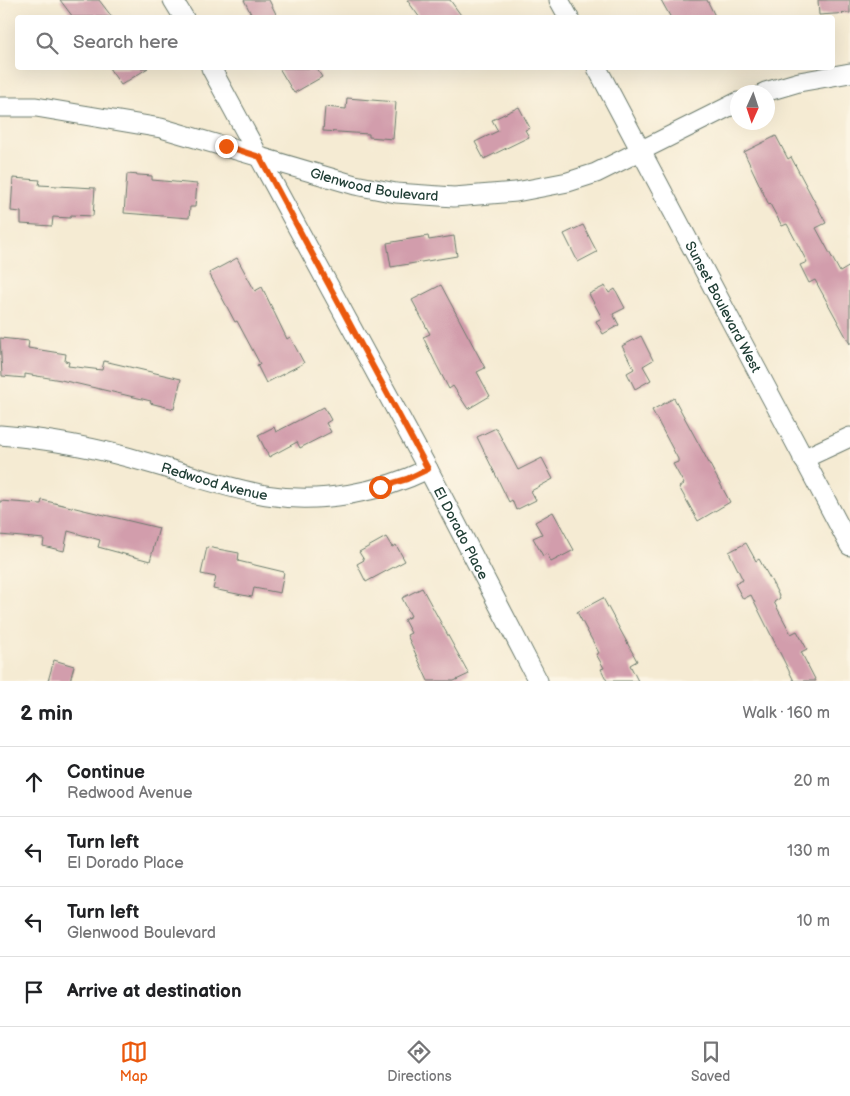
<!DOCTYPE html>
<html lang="en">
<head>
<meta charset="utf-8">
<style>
	:root { --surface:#fff; --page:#f2f2f2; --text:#202124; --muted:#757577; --line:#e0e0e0; --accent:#ea580c }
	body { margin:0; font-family:"Balsamiq Sans",sans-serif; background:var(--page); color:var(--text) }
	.compass { position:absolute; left:730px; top:85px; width:45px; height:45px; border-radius:50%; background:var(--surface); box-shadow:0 5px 20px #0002; rotate:183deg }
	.stop { position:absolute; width:15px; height:15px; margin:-11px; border:4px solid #ea580c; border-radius:50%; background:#fff }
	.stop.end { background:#ea580c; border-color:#fff; box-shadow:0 1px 5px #0008 }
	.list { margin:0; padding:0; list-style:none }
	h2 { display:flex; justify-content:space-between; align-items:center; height:65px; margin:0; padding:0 20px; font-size:21px }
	h2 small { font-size:16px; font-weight:400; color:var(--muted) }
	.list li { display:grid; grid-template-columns:32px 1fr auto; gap:15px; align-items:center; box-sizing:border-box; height:70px; padding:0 20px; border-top:1px solid var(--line) }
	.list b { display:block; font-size:19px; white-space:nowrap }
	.list p { margin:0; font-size:16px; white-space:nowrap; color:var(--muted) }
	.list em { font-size:16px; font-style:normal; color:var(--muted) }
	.icon { flex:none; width:28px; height:28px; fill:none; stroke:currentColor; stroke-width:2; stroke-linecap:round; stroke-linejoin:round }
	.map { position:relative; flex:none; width:850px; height:681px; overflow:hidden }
	.search { position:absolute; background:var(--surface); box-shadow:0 5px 20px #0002; left:15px; right:15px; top:15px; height:55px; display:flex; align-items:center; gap:12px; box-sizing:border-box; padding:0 18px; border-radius:5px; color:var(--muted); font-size:19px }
	.sheet { height:345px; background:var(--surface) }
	nav { display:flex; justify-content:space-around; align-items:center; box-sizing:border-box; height:70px; border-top:1px solid var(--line); background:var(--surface); font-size:14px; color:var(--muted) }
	nav a { display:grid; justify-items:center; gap:2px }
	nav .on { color:var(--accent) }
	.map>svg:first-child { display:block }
	.building { fill:#d29dac }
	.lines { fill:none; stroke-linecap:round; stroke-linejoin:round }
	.minor-casing { stroke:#6a7a6c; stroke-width:21 }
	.minor { stroke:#fff; stroke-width:19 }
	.route { stroke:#ea580c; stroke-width:6 }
	.labels { text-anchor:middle; stroke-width:4; stroke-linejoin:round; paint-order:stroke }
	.street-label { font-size:14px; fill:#1f3d34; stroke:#fcf5e5 }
</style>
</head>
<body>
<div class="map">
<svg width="850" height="681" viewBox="0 0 850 681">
	<rect width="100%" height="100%" fill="#fcf5e5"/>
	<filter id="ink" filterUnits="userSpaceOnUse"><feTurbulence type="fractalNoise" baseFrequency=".02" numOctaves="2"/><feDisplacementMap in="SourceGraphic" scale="10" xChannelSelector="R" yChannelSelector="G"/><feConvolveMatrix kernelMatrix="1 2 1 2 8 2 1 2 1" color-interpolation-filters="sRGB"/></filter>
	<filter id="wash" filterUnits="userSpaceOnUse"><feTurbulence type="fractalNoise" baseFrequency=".0096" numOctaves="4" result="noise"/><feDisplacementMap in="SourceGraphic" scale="20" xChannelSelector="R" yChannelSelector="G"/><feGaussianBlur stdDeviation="1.12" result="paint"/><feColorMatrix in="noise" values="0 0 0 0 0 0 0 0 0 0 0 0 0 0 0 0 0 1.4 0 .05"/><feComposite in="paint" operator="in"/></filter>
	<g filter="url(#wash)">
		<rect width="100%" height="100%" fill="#f5ebd3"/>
		<g id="blocks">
			<path class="building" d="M60 0H99L112 17H73Z
				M244 0H269L278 18H253Z
				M407 0H450L463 18H420Z
				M661 0H707L716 18H671Z
				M818 0H850V13L819 15Z
				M109 68H148L121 85Z
				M279 68H316L322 77 294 93Z
				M347 98 396 102 393 139 369 137V134L323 131 325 107 346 109Z
				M519 107 530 128 525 130 529 137 484 159 475 142 498 131 492 120Z
				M776 136 788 159 791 157 826 223 816 228 840 272 850 266V344L815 280 809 283 800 265 807 262 787 224 782 226 770 204 769 205 744 152Z
				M127 174 152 176V180L197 184 195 207H190L189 218 124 213Z
				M13 178 40 180 39 185 95 188 93 216 71 215 70 218 53 217 52 226 21 224V212L11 211Z
				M583 225 597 252 578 262 564 234Z
				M428 236 429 240 454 236 457 256 391 267 387 243Z
				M237 258 255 291 262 287 287 339 290 337 304 363 266 383 257 365 260 364 237 321 235 322 209 273Z
				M441 285 485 368 477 372 490 396 468 409 453 386 449 389 436 364 423 337 430 334 412 300Z
				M605 286 609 293 615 289 625 308 613 314 619 325 603 334 596 321 602 318 589 294Z
				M641 336 653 360 643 366 651 380 635 389 627 373 634 369 622 346Z
				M0 338 29 341 28 348 66 354 65 361 69 362 68 366 102 370 104 361 181 379 174 409 150 403 151 401 61 380 25 374V378L2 376Z
				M674 398 730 502 698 521 679 487 684 484 673 464 678 462V459L652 410Z
				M324 407 331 420 326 423 331 432 300 448 297 442 269 457 258 435 274 427 276 432Z
				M496 428 518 470 542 458 553 479 531 491 536 500 516 510 512 500 509 502 477 437Z
				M42 500 159 528 150 561 98 547 100 540 68 531 64 551 43 546 44 539 0 535V501L41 504Z
				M553 512 574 550 551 562 547 553 543 556 533 538 542 534 535 522Z
				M386 537 392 547 396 545 405 561 366 582 357 564 364 560 359 552Z
				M746 543 756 561 759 559 773 584 780 598 774 602 791 634 797 631 807 649 801 652 816 681H794L751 595 743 599 735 584 743 580 729 552Z
				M207 547 239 553 238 561 284 572 280 593 254 588 252 597 213 589 216 577 201 574Z
				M422 588 469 674 454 681H428L407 635 411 633 404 620 411 616 402 598Z
				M603 598 637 661 630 665 638 681H607L601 669 604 668 596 654 599 653 577 612Z
				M54 660 74 666 70 681H48Z"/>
		</g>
	</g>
	<g filter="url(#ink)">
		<use href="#blocks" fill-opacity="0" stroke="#6a7a6c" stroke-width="1"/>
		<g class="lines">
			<defs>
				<g id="minor">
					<path d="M173 0 184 18"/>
					<path d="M559 0 569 18"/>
					<path id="s1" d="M211 68 428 469 538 681"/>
					<path id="s2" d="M597 68 850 546"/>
					<path d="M765 92 799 82 850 73"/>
					<path id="s3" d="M0 107H36L161 128 355 185 396 193 454 197 516 192 568 182 596 173 738 102"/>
					<path id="s4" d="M0 435C49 439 98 448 145 462 185 473 225 488 266 495 320 504 379 493 428 469"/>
					<path d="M803 459 850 437"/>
				</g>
			</defs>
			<use href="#minor" class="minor-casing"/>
			<use href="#minor" class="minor"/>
		</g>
	</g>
	<g class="lines" filter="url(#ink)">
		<path class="route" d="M226 146 260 157 428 469 407 479 380 487"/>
	</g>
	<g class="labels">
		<g class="street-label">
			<text dy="5" stroke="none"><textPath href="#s3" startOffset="384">Glenwood Boulevard</textPath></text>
			<text dy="5" stroke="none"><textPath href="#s2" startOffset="270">Sunset Boulevard West</textPath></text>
			<text dy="5" stroke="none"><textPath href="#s4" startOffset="220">Redwood Avenue</textPath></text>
			<text dy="5" stroke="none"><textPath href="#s1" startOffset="528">El Dorado Place</textPath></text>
		</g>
	</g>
</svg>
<svg class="compass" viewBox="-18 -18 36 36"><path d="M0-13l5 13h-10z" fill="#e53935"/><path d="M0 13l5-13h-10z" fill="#757577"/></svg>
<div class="stop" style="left:380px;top:487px"></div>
<div class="stop end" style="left:226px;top:146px"></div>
<div class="search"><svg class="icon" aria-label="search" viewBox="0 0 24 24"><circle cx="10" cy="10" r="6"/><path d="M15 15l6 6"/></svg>Search here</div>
</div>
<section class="sheet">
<h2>2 min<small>Walk · 160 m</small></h2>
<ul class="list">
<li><svg class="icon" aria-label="ahead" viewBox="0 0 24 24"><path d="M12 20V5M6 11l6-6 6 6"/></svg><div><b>Continue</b><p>Redwood Avenue</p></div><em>20 m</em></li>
<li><svg class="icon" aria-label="left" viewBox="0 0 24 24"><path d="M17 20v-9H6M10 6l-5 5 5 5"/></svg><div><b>Turn left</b><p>El Dorado Place</p></div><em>130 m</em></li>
<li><svg class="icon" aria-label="left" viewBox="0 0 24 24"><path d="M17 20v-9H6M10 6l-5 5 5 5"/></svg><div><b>Turn left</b><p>Glenwood Boulevard</p></div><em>10 m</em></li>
<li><svg class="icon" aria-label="arrive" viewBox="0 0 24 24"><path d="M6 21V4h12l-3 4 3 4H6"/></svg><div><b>Arrive at destination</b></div></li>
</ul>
</section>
<nav>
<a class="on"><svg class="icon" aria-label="map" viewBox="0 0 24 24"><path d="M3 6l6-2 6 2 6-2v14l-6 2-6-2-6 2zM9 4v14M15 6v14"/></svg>Map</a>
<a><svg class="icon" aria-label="directions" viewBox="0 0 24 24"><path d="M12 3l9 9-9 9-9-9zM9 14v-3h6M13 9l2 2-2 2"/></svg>Directions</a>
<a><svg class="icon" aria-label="saved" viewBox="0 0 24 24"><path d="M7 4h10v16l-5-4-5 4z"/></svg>Saved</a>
</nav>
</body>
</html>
